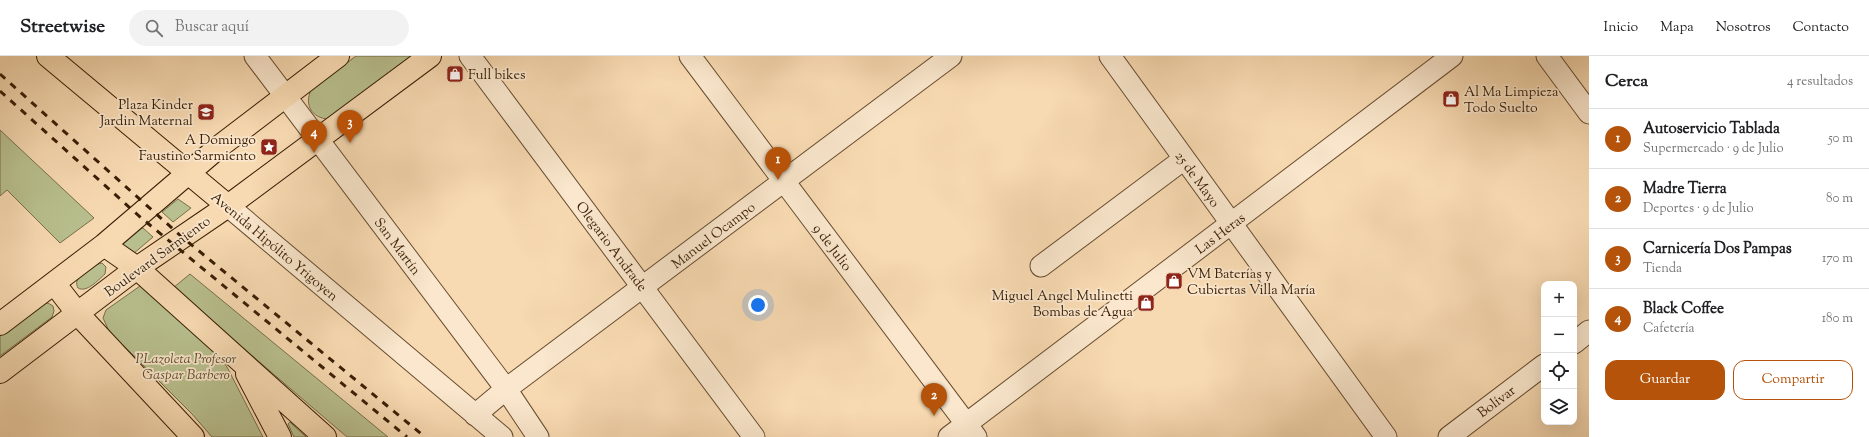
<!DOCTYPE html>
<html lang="es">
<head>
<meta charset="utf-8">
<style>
	:root { --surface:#fff; --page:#f2f2f2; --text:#202124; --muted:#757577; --line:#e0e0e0; --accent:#b45309 }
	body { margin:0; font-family:"Sorts Mill Goudy",serif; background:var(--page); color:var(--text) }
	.controls { position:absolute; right:12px; bottom:12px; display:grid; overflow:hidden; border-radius:8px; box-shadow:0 4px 16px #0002 }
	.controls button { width:36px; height:36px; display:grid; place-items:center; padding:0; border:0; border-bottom:1px solid var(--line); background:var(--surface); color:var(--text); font:20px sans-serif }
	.you { position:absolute; left:758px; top:249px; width:14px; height:14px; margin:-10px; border:3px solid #fff; border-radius:50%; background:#1a73e8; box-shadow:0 0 0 6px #1a73e833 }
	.badge { display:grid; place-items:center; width:26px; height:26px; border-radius:50%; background:var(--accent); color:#fff; font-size:13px; font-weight:700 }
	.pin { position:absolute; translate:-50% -33px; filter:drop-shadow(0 1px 2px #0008) }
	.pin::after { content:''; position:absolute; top:21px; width:14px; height:12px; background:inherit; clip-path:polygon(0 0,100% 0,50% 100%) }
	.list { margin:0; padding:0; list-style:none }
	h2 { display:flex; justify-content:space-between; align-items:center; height:52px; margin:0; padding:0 16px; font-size:17px }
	h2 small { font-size:13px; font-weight:400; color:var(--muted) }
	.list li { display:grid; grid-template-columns:26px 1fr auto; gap:12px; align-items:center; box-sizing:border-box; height:60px; padding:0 16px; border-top:1px solid var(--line) }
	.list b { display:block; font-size:15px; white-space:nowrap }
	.list p { margin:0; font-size:13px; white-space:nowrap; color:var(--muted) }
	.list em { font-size:13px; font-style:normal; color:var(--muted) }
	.actions { display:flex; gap:8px; padding:12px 16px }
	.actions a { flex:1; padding:9px 0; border:1px solid var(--accent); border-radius:12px; text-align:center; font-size:14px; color:var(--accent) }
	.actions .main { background:var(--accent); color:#fff }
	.icon { flex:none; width:22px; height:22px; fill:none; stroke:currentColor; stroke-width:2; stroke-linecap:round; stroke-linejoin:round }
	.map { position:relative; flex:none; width:1589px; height:381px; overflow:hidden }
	header { display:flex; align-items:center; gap:24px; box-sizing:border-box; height:56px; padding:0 20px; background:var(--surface); border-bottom:1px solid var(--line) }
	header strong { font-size:19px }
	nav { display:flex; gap:22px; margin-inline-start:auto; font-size:14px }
	.search { width:280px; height:36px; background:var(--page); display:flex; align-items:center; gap:10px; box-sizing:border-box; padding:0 14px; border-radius:22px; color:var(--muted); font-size:15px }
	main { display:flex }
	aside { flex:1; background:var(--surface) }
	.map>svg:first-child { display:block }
	.green { fill:#b9c08f; stroke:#786f4a }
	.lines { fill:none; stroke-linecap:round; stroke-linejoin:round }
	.minor-casing { stroke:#684d30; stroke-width:23 }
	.major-casing { stroke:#381e05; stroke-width:24 }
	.minor { stroke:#fae7cd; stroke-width:21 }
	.major { stroke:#f8dab2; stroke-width:22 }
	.rail { stroke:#381e05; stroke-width:3; stroke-dasharray:7 7; stroke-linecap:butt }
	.labels { text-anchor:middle; stroke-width:3.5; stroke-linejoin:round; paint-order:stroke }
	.poi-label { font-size:14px; fill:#381e05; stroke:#fae7cd; text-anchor:start }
	.street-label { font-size:14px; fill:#381e05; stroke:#fae7cd }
	.park-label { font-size:14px; font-style:italic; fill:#5f4f2e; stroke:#fae7cd }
</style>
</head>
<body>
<header>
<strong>Streetwise</strong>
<div class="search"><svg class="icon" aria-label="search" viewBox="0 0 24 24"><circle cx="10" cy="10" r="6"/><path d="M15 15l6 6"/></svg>Buscar aquí</div>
<nav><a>Inicio</a><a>Mapa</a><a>Nosotros</a><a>Contacto</a></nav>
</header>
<main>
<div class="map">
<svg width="1589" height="381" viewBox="0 0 1589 381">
	<rect width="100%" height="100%" fill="#f8dab2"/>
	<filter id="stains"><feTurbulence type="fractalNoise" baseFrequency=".005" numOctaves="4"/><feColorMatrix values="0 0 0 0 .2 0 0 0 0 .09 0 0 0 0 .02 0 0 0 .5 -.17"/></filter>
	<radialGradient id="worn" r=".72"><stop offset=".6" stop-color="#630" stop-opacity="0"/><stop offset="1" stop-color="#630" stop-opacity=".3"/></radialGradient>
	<path class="green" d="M356 0H417L328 63C312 62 304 49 311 34Z
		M0 74 94 162 60 187 7 134 0 140Z
		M178 143 191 152 173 166 162 156Z
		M140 172H143L153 181 133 198 121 189V187Z
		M102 207 106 211 105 218C98 224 87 237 78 232 77 230 76 227 77 225 78 220 97 207 102 207Z
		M190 218 388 381H347L173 232Z
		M140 230H143L221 303 227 311 263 381H212L192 358 109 275 103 262 106 254Z
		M48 247 53 250 54 255 52 261 0 300V280L42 248Z
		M290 366 292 368 306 381H294L288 368Z"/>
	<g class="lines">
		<defs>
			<path id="minor" d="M255 0 506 333 538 381
				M470 0 754 381
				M690 0 976 381
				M1110 0 1386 381
				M1547 0 1589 57
				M228 150 502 381
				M1041 210 1184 103
				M1574 287 1589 275
				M475 359 506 333 951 0
				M949 381 1452 0
				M1449 381 1544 309"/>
			<path id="major" d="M48 0 228 150
				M104 189 137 212 325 381
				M54 227 78 258 193 381
				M0 268 104 189 220 90 338 0
				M0 316 137 212 228 150 430 0
				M247 318 280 381"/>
		</defs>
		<use href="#minor" class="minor-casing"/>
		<use href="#major" class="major-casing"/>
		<use href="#minor" class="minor"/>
		<use href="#major" class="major"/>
		<path class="rail" d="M0 18 182 181 425 381
			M0 35 139 160 407 381"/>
	</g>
	<defs>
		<symbol id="shop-square" viewBox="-11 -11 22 22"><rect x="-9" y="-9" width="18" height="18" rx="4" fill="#8f2418" stroke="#fae7cd"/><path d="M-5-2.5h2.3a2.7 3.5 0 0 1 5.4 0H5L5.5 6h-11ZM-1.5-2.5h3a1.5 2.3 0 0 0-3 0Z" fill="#fff"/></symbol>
		<symbol id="school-square" viewBox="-11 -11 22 22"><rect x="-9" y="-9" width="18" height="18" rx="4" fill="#8f2418" stroke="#fae7cd"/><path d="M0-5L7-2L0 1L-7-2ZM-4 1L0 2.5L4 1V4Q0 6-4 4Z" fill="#fff"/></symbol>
		<symbol id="sight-square" viewBox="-11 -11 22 22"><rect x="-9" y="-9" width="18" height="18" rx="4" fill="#8f2418" stroke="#fae7cd"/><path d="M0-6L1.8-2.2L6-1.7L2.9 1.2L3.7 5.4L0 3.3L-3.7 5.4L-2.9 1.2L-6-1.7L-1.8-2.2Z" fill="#fff"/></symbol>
	</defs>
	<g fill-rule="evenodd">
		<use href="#shop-square" x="445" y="8" width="20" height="20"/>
		<use href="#shop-square" x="1441" y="33" width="20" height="20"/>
		<use href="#school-square" x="196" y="46" width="20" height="20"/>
		<use href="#sight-square" x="259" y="81" width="20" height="20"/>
		<use href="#shop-square" x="1164" y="215" width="20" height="20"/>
		<use href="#shop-square" x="1136" y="237" width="20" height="20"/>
	</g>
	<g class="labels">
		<g class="poi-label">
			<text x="468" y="23">Full bikes</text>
			<text x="1464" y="40">Al Ma Limpieza<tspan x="1464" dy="16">Todo Suelto</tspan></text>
			<text x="193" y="53" text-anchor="end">Plaza Kinder<tspan x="193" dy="16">Jardin Maternal</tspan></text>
			<text x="256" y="88" text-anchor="end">A Domingo<tspan x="256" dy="16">Faustino Sarmiento</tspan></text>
			<text x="1187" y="222">VM Baterías y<tspan x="1187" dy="16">Cubiertas Villa María</tspan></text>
			<text x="1133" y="244" text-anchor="end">Miguel Angel Mulinetti<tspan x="1133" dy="16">Bombas de Agua</tspan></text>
		</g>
		<g class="street-label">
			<text transform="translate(1198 123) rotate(54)" y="5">25 de Mayo</text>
			<text transform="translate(1220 177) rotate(-37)" y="5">Las Heras</text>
			<text transform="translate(713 179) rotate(-37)" y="5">Manuel Ocampo</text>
			<text transform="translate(275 190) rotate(40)" y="5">Avenida Hipólito Yrigoyen</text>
			<text transform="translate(398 190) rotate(53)" y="5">San Martín</text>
			<text transform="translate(612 190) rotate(53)" y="5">Olegario Andrade</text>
			<text transform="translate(833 191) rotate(53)" y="5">9 de Julio</text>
			<text transform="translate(157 200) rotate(-36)" y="5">Boulevard Sarmiento</text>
			<text transform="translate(1496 345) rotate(-37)" y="5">Bolívar</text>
		</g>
		<g class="park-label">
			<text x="186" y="307">PLazoleta Profesor<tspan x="186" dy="16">Gaspar Barbero</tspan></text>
		</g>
	</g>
	<rect width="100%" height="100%" filter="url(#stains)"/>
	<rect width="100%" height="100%" fill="url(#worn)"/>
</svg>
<div class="controls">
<button>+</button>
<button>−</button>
<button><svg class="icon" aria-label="locate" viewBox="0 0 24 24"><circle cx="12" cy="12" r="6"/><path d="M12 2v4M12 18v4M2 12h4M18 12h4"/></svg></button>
<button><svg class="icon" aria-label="layers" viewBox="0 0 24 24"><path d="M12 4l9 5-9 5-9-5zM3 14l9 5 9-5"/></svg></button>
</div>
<div class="you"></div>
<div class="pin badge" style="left:778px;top:124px">1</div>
<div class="pin badge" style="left:934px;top:360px">2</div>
<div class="pin badge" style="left:350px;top:87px">3</div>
<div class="pin badge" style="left:314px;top:97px">4</div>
</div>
<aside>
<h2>Cerca<small>4 resultados</small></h2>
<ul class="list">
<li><span class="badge">1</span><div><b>Autoservicio Tablada</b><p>Supermercado · 9 de Julio</p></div><em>50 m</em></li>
<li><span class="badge">2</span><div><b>Madre Tierra</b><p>Deportes · 9 de Julio</p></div><em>80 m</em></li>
<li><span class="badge">3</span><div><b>Carnicería Dos Pampas</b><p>Tienda</p></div><em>170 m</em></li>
<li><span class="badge">4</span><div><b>Black Coffee</b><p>Cafetería</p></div><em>180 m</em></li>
</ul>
<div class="actions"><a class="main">Guardar</a><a>Compartir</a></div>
</aside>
</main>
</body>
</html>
